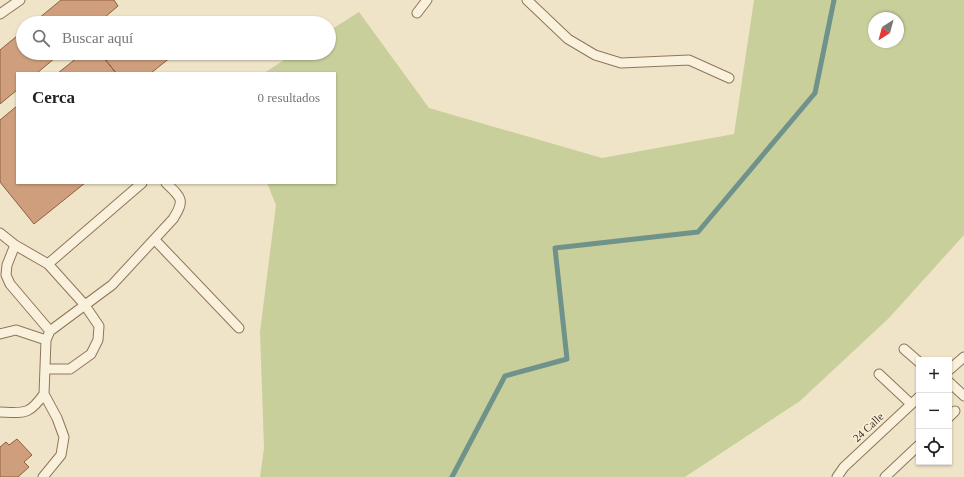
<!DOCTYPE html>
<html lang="es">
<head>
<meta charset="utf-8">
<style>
	:root { --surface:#fff; --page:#f6f6f6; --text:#222; --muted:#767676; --line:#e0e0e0 }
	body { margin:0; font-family:"Times New Roman",serif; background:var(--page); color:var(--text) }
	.controls { position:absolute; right:12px; bottom:12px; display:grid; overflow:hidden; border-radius:0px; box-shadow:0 1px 3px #0004 }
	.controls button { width:36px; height:36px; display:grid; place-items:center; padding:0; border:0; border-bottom:1px solid var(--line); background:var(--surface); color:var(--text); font:20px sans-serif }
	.compass { position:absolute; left:868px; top:12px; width:36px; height:36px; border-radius:50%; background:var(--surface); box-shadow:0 1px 3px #0004; rotate:216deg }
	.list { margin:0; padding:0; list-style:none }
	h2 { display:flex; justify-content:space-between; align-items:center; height:52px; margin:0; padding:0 16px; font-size:17px }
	h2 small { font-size:13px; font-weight:400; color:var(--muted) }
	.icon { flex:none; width:22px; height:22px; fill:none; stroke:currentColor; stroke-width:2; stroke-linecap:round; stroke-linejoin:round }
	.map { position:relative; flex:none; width:964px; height:477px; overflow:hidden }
	.search { position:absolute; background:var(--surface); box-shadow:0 1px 3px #0004; left:16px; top:16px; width:320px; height:44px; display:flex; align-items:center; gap:10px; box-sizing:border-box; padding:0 14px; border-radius:22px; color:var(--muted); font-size:15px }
	.panel { position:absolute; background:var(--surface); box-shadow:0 1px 3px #0004; left:16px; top:72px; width:320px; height:112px; border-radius:0px }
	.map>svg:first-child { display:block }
	.green { fill:#c9cf9b; fill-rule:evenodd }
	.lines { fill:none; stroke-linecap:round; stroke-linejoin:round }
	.stream { stroke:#6f938a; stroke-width:5 }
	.building { fill:#cf9f7d; stroke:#8d5f41 }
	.lane-casing { stroke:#8d765c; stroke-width:11 }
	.lane { stroke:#faf1dc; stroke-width:9 }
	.labels { text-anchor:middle; stroke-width:3.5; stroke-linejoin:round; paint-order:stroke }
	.street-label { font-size:11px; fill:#3d2e20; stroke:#f7eed8 }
</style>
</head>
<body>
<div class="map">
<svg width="964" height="477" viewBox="0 0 964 477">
	<rect width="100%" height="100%" fill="#f0e4c8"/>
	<path class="green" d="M754 0H964V235L889 318 800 401 685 477H260L264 448 260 332 276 205 267 183H335V73H264L295 53H329V31L359 12 429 108 602 158 734 134ZM874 18H898V42H874Z"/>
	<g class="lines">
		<path class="stream" d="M452 477 505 376 567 359 555 248 698 232 815 93 834 0"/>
	</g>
	<path class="building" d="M61 0H114L118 6 98 23H33Z
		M147 16 152 23H139Z
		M23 31V53H61L37 73H17V90L0 104V50Z
		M83 53H100L116 73H58Z
		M100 53H176L151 73H116Z
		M17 106V183H85L34 224 0 182V120Z
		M17 439 32 455 24 462 29 467 18 477H0V447L6 442 9 445Z"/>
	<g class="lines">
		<defs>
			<path id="lane" d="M527 0 568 39 595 55 621 63 689 60 729 78
				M417 13 427 0
				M0 14 20 0
				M0 233 15 245 48 264 84 304 99 326 98 340 91 354 70 369H46
				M155 240 239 328
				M15 245 7 265 6 275 10 284 50 331 46 340 44 394 57 418 64 437 61 455 43 477
				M48 264 142 183
				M50 331 112 285 173 219C185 200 182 198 166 183
				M0 334 16 330 46 340
				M904 349 919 362
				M949 370 964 357
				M879 374 911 404
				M949 382 964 396
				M0 412C25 413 29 415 44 394
				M949 417 955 411
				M837 477 844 467 919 397
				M885 477 919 445"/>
		</defs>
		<use href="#lane" class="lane-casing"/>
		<use href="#lane" class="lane"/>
	</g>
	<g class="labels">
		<g class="street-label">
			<text transform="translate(868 427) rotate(-43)" y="4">24 Calle</text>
		</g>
	</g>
</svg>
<div class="controls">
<button>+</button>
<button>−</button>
<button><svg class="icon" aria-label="locate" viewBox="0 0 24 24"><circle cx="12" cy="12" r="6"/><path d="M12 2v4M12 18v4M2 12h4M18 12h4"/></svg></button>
</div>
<svg class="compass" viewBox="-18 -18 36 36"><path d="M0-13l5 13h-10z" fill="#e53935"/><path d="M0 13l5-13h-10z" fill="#767676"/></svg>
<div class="search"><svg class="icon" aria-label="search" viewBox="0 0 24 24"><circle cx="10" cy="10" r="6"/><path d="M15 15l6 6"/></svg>Buscar aquí</div>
<section class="panel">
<h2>Cerca<small>0 resultados</small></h2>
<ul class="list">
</ul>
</section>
</div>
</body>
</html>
